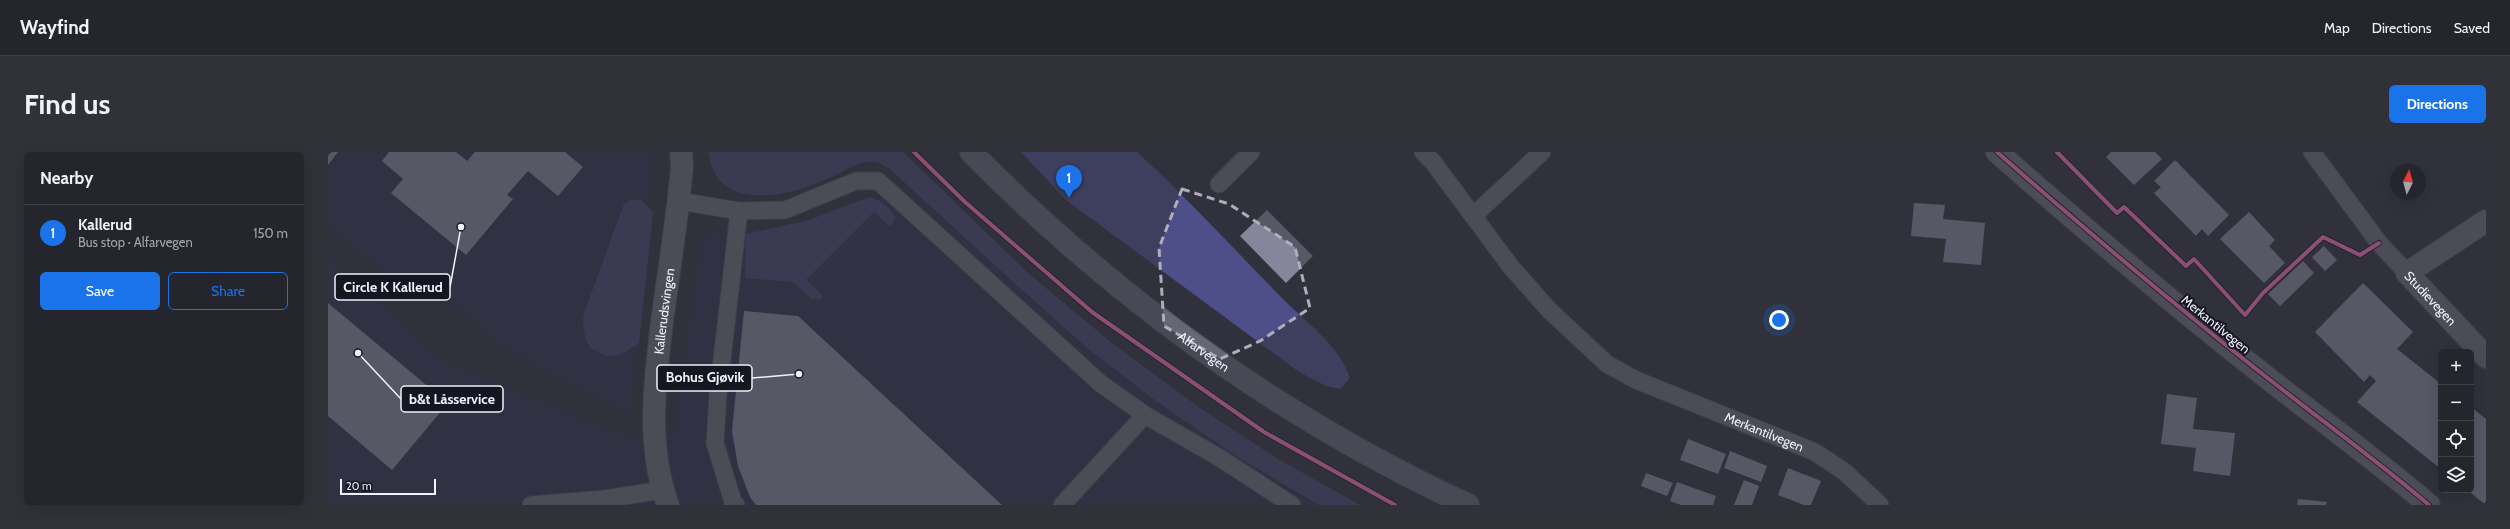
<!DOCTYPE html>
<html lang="en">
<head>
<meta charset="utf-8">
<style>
	:root { --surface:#25252e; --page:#31313a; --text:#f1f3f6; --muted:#a3a5aa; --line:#42424a; --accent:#1a73e8 }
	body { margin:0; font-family:Cabin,sans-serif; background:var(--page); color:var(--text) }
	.controls { position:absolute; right:12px; bottom:12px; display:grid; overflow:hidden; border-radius:6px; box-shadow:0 4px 16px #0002 }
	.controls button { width:36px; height:36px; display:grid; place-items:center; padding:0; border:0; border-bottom:1px solid var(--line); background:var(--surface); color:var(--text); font:20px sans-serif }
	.compass { position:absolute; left:2062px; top:12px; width:36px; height:36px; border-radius:50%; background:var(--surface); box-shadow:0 4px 16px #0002; rotate:6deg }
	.scale { position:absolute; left:12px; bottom:10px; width:96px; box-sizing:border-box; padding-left:4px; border:2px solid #f0f1fd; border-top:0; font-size:11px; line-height:14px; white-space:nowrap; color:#f0f1fd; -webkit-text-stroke:3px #151620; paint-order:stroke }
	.you { position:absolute; left:1451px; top:168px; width:14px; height:14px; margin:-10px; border:3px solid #fff; border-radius:50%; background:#1a73e8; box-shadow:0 0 0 6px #1a73e833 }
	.badge { display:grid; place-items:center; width:26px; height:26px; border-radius:50%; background:var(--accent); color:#fff; font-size:13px; font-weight:700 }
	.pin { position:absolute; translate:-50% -33px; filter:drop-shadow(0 1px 2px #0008) }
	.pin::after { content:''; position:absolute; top:21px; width:14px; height:12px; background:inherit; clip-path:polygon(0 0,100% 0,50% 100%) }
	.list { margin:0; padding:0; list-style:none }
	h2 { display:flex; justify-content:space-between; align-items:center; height:52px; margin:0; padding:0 16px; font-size:17px }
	h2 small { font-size:13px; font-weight:400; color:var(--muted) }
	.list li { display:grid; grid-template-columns:26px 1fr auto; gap:12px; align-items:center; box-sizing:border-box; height:56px; padding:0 16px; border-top:1px solid var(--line) }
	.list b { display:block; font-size:15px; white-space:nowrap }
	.list p { margin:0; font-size:13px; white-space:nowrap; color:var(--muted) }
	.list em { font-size:13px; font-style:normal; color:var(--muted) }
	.actions { display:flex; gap:8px; padding:12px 16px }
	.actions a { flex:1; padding:9px 0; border:1px solid var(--accent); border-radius:6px; text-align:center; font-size:14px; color:var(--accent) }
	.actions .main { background:var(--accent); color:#fff }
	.icon { flex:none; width:22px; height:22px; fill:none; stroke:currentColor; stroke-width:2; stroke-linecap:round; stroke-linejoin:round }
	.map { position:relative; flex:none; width:2158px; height:353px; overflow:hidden; border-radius:6px }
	header { display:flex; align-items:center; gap:24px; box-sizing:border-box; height:56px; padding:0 20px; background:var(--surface); border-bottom:1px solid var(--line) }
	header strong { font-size:19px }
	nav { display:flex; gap:22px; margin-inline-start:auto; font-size:14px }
	.intro { display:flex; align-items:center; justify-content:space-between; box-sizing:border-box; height:96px; padding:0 24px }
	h1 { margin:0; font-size:28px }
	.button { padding:10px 18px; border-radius:6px; background:var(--accent); color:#fff; font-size:14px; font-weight:700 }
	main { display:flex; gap:24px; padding:0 24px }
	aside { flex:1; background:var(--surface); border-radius:6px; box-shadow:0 4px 16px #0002 }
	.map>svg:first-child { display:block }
	.built { fill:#30314d }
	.green { fill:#46476f }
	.forest { fill:#4e4e88 }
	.building { fill:#858699 }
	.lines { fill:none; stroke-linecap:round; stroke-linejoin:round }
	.service-casing { stroke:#4d4d57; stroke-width:19 }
	.minor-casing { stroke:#4d4d57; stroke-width:24 }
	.secondary-casing { stroke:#4d4d57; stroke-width:24 }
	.service { stroke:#6d6d78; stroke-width:17 }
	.minor { stroke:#6d6d78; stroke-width:22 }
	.secondary { stroke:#676774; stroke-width:22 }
	.cycleway-casing { stroke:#151620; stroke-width:6 }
	.cycleway { stroke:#fb73b8; stroke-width:4 }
	.marked { fill:none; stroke:#adaeba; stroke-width:3; stroke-dasharray:8 5; stroke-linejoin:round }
	.labels { text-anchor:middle; stroke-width:4; stroke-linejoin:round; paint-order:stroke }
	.street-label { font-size:13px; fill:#f0f1fd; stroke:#151620 }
	.leader { fill:none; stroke:#f0f1fd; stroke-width:1.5 }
	.callout-dot { fill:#f0f1fd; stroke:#151620; stroke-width:1.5 }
	.callout { fill:#151620; stroke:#f0f1fd; stroke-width:1.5 }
	.callout-label { font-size:14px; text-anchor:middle; font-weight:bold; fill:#f0f1fd }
</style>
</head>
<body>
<header>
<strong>Wayfind</strong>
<nav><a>Map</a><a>Directions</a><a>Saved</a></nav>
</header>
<div class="intro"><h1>Find us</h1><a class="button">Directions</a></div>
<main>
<aside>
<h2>Nearby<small></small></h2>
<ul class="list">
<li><span class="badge">1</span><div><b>Kallerud</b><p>Bus stop · Alfarvegen</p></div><em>150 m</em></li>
</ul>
<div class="actions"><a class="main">Save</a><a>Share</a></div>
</aside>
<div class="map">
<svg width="2158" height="353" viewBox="0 0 2158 353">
	<rect width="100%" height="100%" fill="#31313d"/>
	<path class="built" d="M0 0H326L318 51 313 48H302L255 167 263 196 268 200 277 204 293 203 311 191 301 264 288 253 218 220 165 186 103 133 88 148 0 72Z
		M586 27 837 249 1029 353H0V105L118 211 305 287 346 281 374 83 525 67Z"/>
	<path class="green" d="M380 0H575L700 121 785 192 875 258 950 307 1032 353H991L908 304 828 249 762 198 704 147 564 19C557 14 550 9 542 10 528 10 517 19 505 24 474 39 416 58 390 26 384 18 382 9 380 0Z
		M541 45C552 47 563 56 567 66L563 75 546 60 478 128 495 144 492 148 484 147 465 130 417 126 418 82 478 69Z
		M302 48H313L325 60 311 191 293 203 277 204 263 196 258 189 256 179 255 167 258 156 296 52Z"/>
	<path class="forest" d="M693 0H809C859 46 905 96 952 144 977 170 1010 191 1022 226L1012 237 998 234 971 220 738 48Z"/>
	<path class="building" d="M0 0H10L0 13Z
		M61 0H128L139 9 147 0H237L255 15 230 44 200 19 179 43 185 47 138 103 63 41 75 27 54 9Z
		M1783 0H1827L1834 7 1806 33 1778 5Z
		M1847 8 1901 63 1880 84 1874 77 1868 84 1826 41 1833 35 1826 29Z
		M1586 51 1617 53 1615 67 1657 71 1653 113 1615 110 1618 87 1583 84Z
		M939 58 985 104 958 131 912 84Z
		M1921 60 1947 88 1941 94 1957 111 1936 131 1892 87Z
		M1996 94 2009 108 1997 119 1984 105Z
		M1975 109 1986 121 1952 154 1940 142Z
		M2035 131 2085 180 2069 197 2113 232V317L2029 250 2048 229 2042 223 2036 230 1987 180Z
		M0 151 120 251 64 318 0 264Z
		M416 159 470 164 674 353H428L422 345 410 314 404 279Z
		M1839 242 1869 246 1865 277 1907 281 1902 324 1865 319 1868 296 1833 292Z
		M2143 255 2158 267V353L2139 338H2143Z
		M1360 287 1398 302 1390 322 1352 308Z
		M1402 299 1439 314 1433 330 1396 316Z
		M1460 316 1493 329 1483 353H1476L1450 343Z
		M1318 321 1345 331 1339 344 1313 334Z
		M1416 328 1431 334 1424 353H1406Z
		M1349 330 1388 344 1385 353H1353L1342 349Z
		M1970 347 1999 350 1998 353H1969Z"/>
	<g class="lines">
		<defs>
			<g id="service">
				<path id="s1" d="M1095 0 1105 10 1183 115 1221 158 1279 212 1308 228 1487 300 1517 320 1552 353"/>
				<path d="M1984 0 2051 91 2079 121"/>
				<path d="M891 32 923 0"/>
				<path d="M351 49 411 59 457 58 528 29H550L772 231 817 263"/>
				<path d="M1145 64 1214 0"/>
				<path d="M203 353 276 347 335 338"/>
				<path d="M408 353 405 350 387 291 390 243 411 59"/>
				<path d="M734 353 817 263 892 306 964 353"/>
			</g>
			<g id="minor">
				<path d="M1669 0C1760 80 1851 157 1946 231 1998 272 2051 310 2101 353"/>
				<path id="s2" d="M2158 69 2079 121 2158 205"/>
				<path id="s3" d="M340 353C319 295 326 238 333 178 340 124 349 70 354 15L353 0"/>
			</g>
			<g id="secondary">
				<path id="s4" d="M643 0C789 148 952 266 1140 353"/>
			</g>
		</defs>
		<use href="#service" class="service-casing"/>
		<use href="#minor" class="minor-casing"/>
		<use href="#secondary" class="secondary-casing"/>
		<use href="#service" class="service"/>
		<use href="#minor" class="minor"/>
		<use href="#secondary" class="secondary"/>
		<defs>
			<path id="cycleway" d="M586 0 637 50 764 160 936 280 1067 353
				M1669 0C1760 80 1851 157 1946 231 1998 272 2051 310 2101 353
				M1729 0 1789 61 1796 55 1858 114 1866 107 1917 163 1935 141 1995 85 2032 103 2051 91"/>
		</defs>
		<use href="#cycleway" class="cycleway-casing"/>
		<use href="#cycleway" class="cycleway"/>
	</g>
	<path d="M0 0H2158V353H0ZM854 37 901 52 967 95 982 156 932 189 892 207 836 174 831 96Z" fill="#31313d" fill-opacity=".55" fill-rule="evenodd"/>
	<path class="marked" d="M854 37 901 52 967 95 982 156 932 189 892 207 836 174 831 96Z"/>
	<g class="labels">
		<g class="street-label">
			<text dy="5" stroke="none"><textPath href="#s2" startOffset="129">Studievegen</textPath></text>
			<text dy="5" stroke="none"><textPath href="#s3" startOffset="196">Kallerudsvingen</textPath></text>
			<text transform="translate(1888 172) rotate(39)" y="5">Merkantilvegen</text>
			<text dy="5" stroke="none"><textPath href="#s4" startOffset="307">Alfarvegen</textPath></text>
			<text dy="5" stroke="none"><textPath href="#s1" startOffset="453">Merkantilvegen</textPath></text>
		</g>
	</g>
	<path class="leader" d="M133 75L122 135M471 222L424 226M30 201L73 247"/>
	<g class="callout-dot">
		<circle cx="133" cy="75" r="4"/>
		<circle cx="471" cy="222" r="4"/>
		<circle cx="30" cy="201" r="4"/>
	</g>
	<g class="callout">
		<rect x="7" y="122" width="115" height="26" rx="4"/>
		<rect x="329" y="213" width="95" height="26" rx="4"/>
		<rect x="73" y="234" width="102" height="26" rx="4"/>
	</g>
	<g class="callout-label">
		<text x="65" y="140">Circle K Kallerud</text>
		<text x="377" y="230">Bohus Gjøvik</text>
		<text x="124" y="252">b&amp;t Låsservice</text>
	</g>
</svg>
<div class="controls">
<button>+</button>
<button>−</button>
<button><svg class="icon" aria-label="locate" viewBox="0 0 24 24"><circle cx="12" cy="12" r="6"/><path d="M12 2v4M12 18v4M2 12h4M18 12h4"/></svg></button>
<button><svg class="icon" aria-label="layers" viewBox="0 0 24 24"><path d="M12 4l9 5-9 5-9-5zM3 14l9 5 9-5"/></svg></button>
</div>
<svg class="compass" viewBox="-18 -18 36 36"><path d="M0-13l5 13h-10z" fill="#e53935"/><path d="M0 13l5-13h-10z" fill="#a3a5aa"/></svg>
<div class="scale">20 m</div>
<div class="you"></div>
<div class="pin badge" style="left:741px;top:46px">1</div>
</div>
</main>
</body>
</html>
